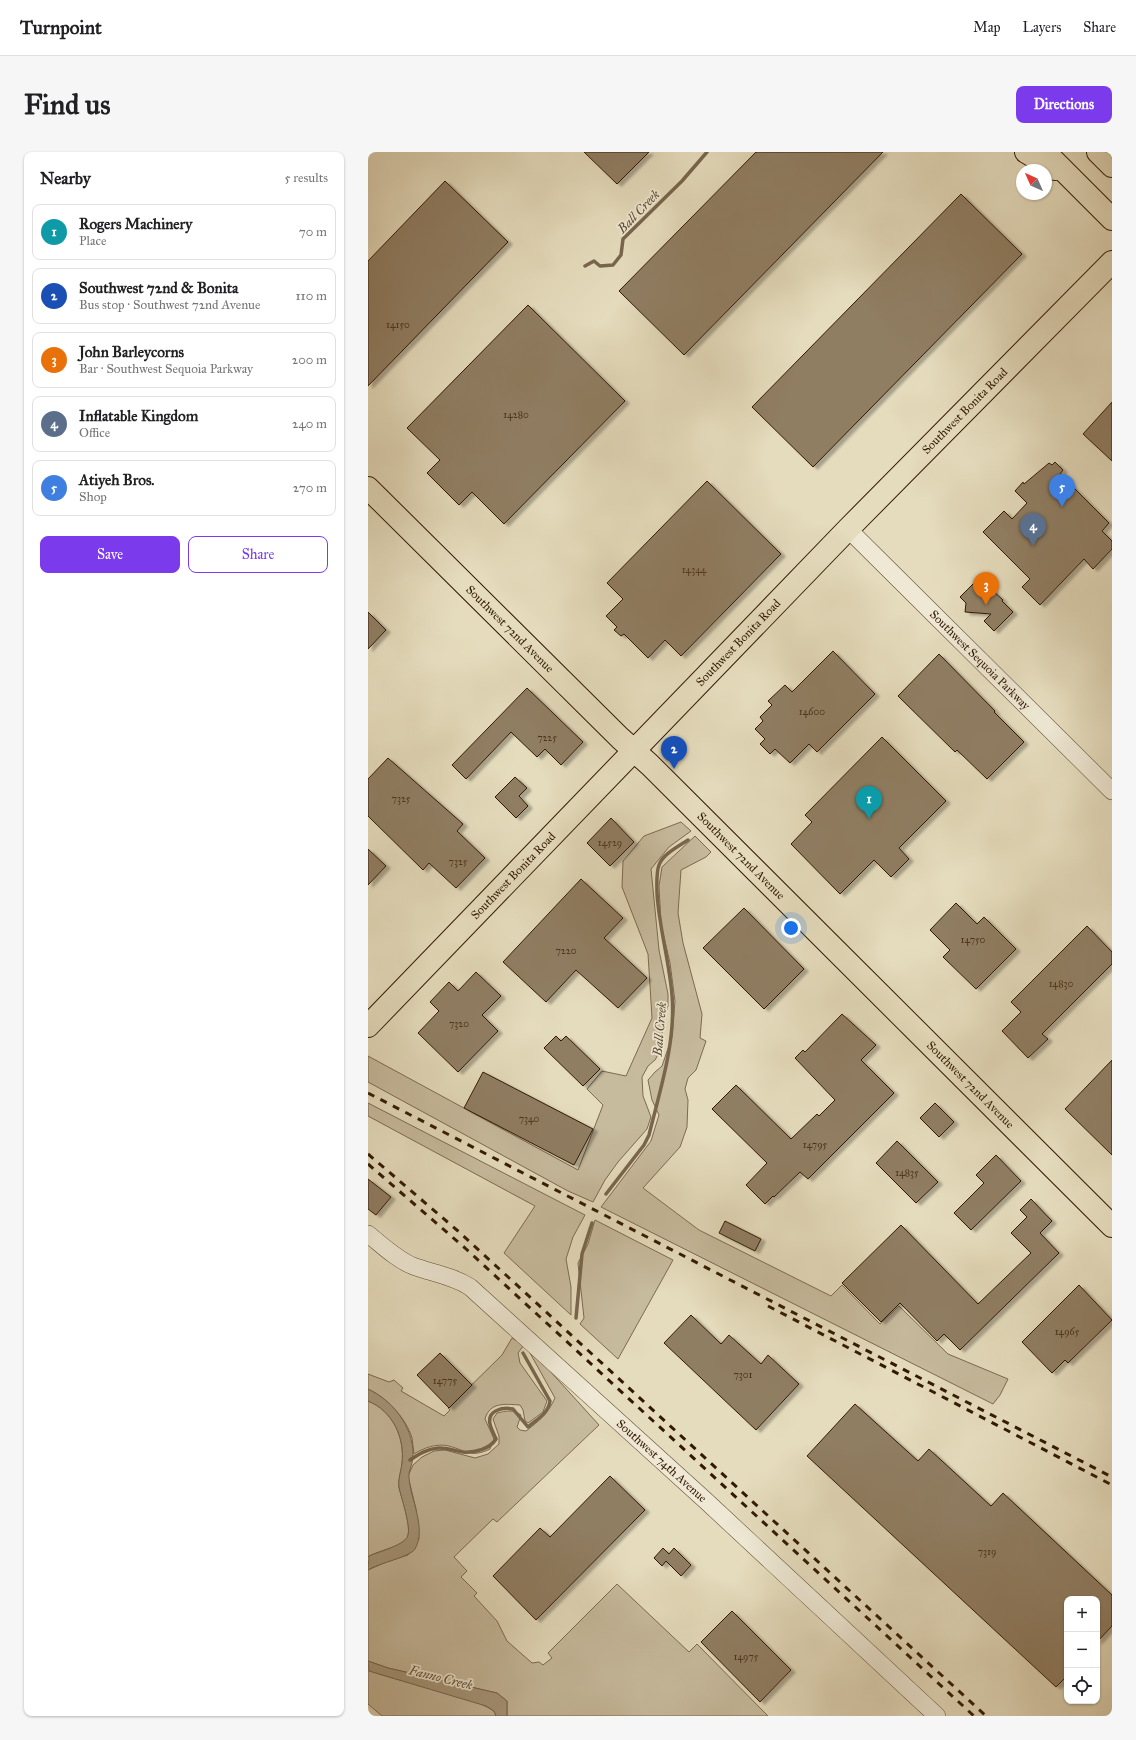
<!DOCTYPE html>
<html lang="en">
<head>
<meta charset="utf-8">
<style>
	:root { --surface:#fff; --page:#f6f6f6; --text:#202124; --muted:#757577; --line:#e0e0e0; --accent:#7c3aed }
	body { margin:0; font-family:"IM FELL Great Primer",serif; background:var(--page); color:var(--text) }
	.controls { position:absolute; right:12px; bottom:12px; display:grid; overflow:hidden; border-radius:8px; box-shadow:0 1px 3px #0004 }
	.controls button { width:36px; height:36px; display:grid; place-items:center; padding:0; border:0; border-bottom:1px solid var(--line); background:var(--surface); color:var(--text); font:20px sans-serif }
	.compass { position:absolute; left:648px; top:12px; width:36px; height:36px; border-radius:50%; background:var(--surface); box-shadow:0 1px 3px #0004; rotate:315deg }
	.you { position:absolute; left:423px; top:776px; width:14px; height:14px; margin:-10px; border:3px solid #fff; border-radius:50%; background:#1a73e8; box-shadow:0 0 0 6px #1a73e833 }
	.badge { display:grid; place-items:center; width:26px; height:26px; border-radius:50%; background:var(--accent); color:#fff; font-size:13px; font-weight:700 }
	.pin { position:absolute; translate:-50% -33px; filter:drop-shadow(0 1px 2px #0008) }
	.pin::after { content:''; position:absolute; top:21px; width:14px; height:12px; background:inherit; clip-path:polygon(0 0,100% 0,50% 100%) }
	.list { margin:0; padding:0; list-style:none }
	h2 { display:flex; justify-content:space-between; align-items:center; height:52px; margin:0; padding:0 16px; font-size:17px }
	h2 small { font-size:13px; font-weight:400; color:var(--muted) }
	.list li { display:grid; grid-template-columns:26px 1fr auto; gap:12px; align-items:center; box-sizing:border-box; height:56px; margin:0 8px 8px; padding:0 8px; border:1px solid var(--line); border-radius:8px }
	.list b { display:block; font-size:15px; white-space:nowrap }
	.list p { margin:0; font-size:13px; white-space:nowrap; color:var(--muted) }
	.list em { font-size:13px; font-style:normal; color:var(--muted) }
	.actions { display:flex; gap:8px; padding:12px 16px }
	.actions a { flex:1; padding:9px 0; border:1px solid var(--accent); border-radius:8px; text-align:center; font-size:14px; color:var(--accent) }
	.actions .main { background:var(--accent); color:#fff }
	.icon { flex:none; width:22px; height:22px; fill:none; stroke:currentColor; stroke-width:2; stroke-linecap:round; stroke-linejoin:round }
	.map { position:relative; flex:none; width:744px; height:1564px; overflow:hidden; border-radius:8px }
	header { display:flex; align-items:center; gap:24px; box-sizing:border-box; height:56px; padding:0 20px; background:var(--surface); border-bottom:1px solid var(--line) }
	header strong { font-size:19px }
	nav { display:flex; gap:22px; margin-inline-start:auto; font-size:14px }
	.intro { display:flex; align-items:center; justify-content:space-between; box-sizing:border-box; height:96px; padding:0 24px }
	h1 { margin:0; font-size:28px }
	.button { padding:10px 18px; border-radius:8px; background:var(--accent); color:#fff; font-size:14px; font-weight:700 }
	main { display:flex; gap:24px; padding:0 24px }
	aside { flex:1; background:var(--surface); border-radius:8px; box-shadow:0 1px 3px #0004 }
	.map>svg:first-child { display:block }
	.green { fill:#c7bb9e; stroke:#7d6a51 }
	.water { fill:#a89a7e; stroke:#79664d }
	.lines { fill:none; stroke-linecap:round; stroke-linejoin:round }
	.stream { stroke:#79664d; stroke-width:3.5 }
	.building { fill:#907e64; stroke:#331904; filter:url(#shadow) }
	.minor-casing { stroke:#604a32; stroke-width:18 }
	.major-casing { stroke:#331904; stroke-width:24 }
	.highway-casing { stroke:#331904; stroke-width:24 }
	.minor { stroke:#eee8d4; stroke-width:17 }
	.major { stroke:#e5dcbd; stroke-width:22 }
	.highway { stroke:#e5dcbd; stroke-width:22 }
	.rail { stroke:#331904; stroke-width:3; stroke-dasharray:7 7; stroke-linecap:butt }
	.labels { text-anchor:middle; stroke-width:3.5; stroke-linejoin:round; paint-order:stroke }
	.number-label { font-size:10px; fill:#4a321c }
	.street-label { font-size:12px; fill:#331904; stroke:#eee8d4 }
	.water-label { font-size:13px; font-style:italic; fill:#624d35; stroke:#eee8d4 }
</style>
</head>
<body>
<header>
<strong>Turnpoint</strong>
<nav><a>Map</a><a>Layers</a><a>Share</a></nav>
</header>
<div class="intro"><h1>Find us</h1><a class="button">Directions</a></div>
<main>
<aside>
<h2>Nearby<small>5 results</small></h2>
<ul class="list">
<li><span class="badge" style="background:#0f9aa8">1</span><div><b>Rogers Machinery</b><p>Place</p></div><em>70 m</em></li>
<li><span class="badge" style="background:#1a4fb4">2</span><div><b>Southwest 72nd &amp; Bonita</b><p>Bus stop · Southwest 72nd Avenue</p></div><em>110 m</em></li>
<li><span class="badge" style="background:#e8710a">3</span><div><b>John Barleycorns</b><p>Bar · Southwest Sequoia Parkway</p></div><em>200 m</em></li>
<li><span class="badge" style="background:#5c6f8a">4</span><div><b>Inflatable Kingdom</b><p>Office</p></div><em>240 m</em></li>
<li><span class="badge" style="background:#3f7fe0">5</span><div><b>Atiyeh Bros.</b><p>Shop</p></div><em>270 m</em></li>
</ul>
<div class="actions"><a class="main">Save</a><a>Share</a></div>
</aside>
<div class="map">
<svg width="744" height="1564" viewBox="0 0 744 1564">
	<defs>
		<filter id="shadow"><feDropShadow dx="4.5" dy="2.5" stdDeviation="1" flood-color="#0004"/></filter>
	</defs>
	<rect width="100%" height="100%" fill="#e5dcbd"/>
	<filter id="stains"><feTurbulence type="fractalNoise" baseFrequency=".005" numOctaves="4"/><feColorMatrix values="0 0 0 0 .2 0 0 0 0 .09 0 0 0 0 .02 0 0 0 .5 -.17"/></filter>
	<radialGradient id="worn" r=".72"><stop offset=".6" stop-color="#630" stop-opacity="0"/><stop offset="1" stop-color="#630" stop-opacity=".3"/></radialGradient>
	<path class="green" d="M313 670 323 679 301 695 283 717 291 798 300 842V854L295 868 293 897 287 908 280 914 274 925 275 944 283 965 279 977 250 1010 237 1028 225 1050 200 1039 0 930V904L210 1018 235 953 219 937 234 919 258 924 284 866 280 802 254 735 255 709 276 684Z
		M327 684 343 700 338 705 313 718 310 761 315 791 334 862 332 886 338 889 328 918 320 926 317 937 320 948 319 975 312 995 275 1036 331 1078 463 1144 474 1133 512 1172 531 1154 580 1202 640 1227 632 1243 625 1252 233 1055 283 989 291 963 284 948 280 928 287 920 294 914 304 885 307 849 302 811 293 772 291 734 294 715Z
		M0 951 217 1063 205 1085 198 1107 203 1135V1163L136 1101 167 1054 0 964Z
		M227 1068 305 1108 250 1207 212 1172 216 1166 210 1111 220 1092Z
		M144 1186 156 1193 150 1201 152 1211 179 1249 175 1260 160 1271 157 1269 155 1258 152 1253C136 1252 122 1250 117 1267L126 1287 122 1297C103 1306 99 1299 81 1294 68 1291 56 1296 46 1302 45 1297 45 1291 44 1286 38 1266 19 1246 0 1237V1222L21 1230 26 1228 35 1236 33 1239 76 1264 82 1258 80 1256 134 1203Z
		M162 1197 231 1273 129 1370 125 1367 86 1405 99 1419 93 1425 109 1441 106 1444 129 1469 139 1489 164 1511 171 1510 175 1513 184 1506 180 1501 249 1432 321 1500 329 1492 400 1564H139V1549L129 1541 20 1516 0 1509V1418L18 1410 40 1403 51 1387 48 1357 40 1324 45 1313 54 1305 66 1299 77 1298 107 1306 120 1302 131 1292V1284L125 1267 129 1261C138 1259 145 1257 153 1263L149 1275 152 1278 158 1279C172 1268 179 1263 187 1246L162 1201Z
		M0 1249C25 1259 37 1286 34 1312 33 1320 30 1328 31 1336 34 1346 43 1375 40 1384 36 1395 10 1398 0 1405Z
		M0 1518C39 1533 92 1538 126 1559L128 1564H14L0 1552Z"/>
	<path class="water" d="M0 1237C24 1248 45 1274 45 1302 46 1310 40 1319 41 1325 42 1347 59 1376 47 1397 42 1405 11 1411 0 1418L1 1404C10 1400 38 1393 40 1383 43 1373 33 1346 31 1335 30 1327 33 1319 34 1311 37 1286 25 1259 0 1249Z
		M0 1509 20 1516 129 1541 139 1549V1564H128L126 1559 118 1554 1 1519Z"/>
	<g class="lines">
		<path class="stream" d="M217 114 226 109 232 114 245 113 253 103 255 87 314 29 339 0
			M238 1042 276 993 281 983C292 938 308 890 304 843 301 808 291 775 289 741 289 732 288 721 291 713 295 702 311 694 320 688
			M208 1166 214 1102 224 1071
			M42 1308C51 1302 59 1297 70 1296 78 1295 87 1299 95 1300 106 1301 122 1297 128 1287 126 1282 123 1277 122 1272 119 1258 135 1255 145 1257L160 1275C169 1267 180 1262 182 1249L155 1201"/>
	</g>
	<path class="building" d="M216 0H281L249 32Z
		M388 0H515L316 203 251 139Z
		M77 29 140 90 0 234V109Z
		M593 42 654 102 445 315 384 255Z
		M160 153 257 249 136 372 104 340 91 353 59 321 72 308 39 276Z
		M744 250V309L715 282Z
		M687 310 695 318 692 322 741 371 734 379 744 389V397L725 417 716 407 672 453 654 435 662 427 615 380 636 359 644 367 659 351 647 339 655 330 656 332 681 311 684 313Z
		M339 329 413 402 313 504 297 488 280 506 256 482 253 484 246 478 249 475 238 464 255 447 239 431Z
		M611 426 635 448 634 449 645 460 626 479 616 469 623 462 597 460 598 451 592 445Z
		M0 460 18 478 0 497Z
		M465 499 507 542 449 600 441 592 422 611 407 597 402 602 392 592 397 587 387 577 395 569 392 565 404 553 400 549 417 533 424 540Z
		M571 502 627 559 626 560 656 590 619 627 589 598 587 600 530 544Z
		M159 536 215 590 193 613 177 597 169 605 143 580 98 627 84 613Z
		M514 585 578 649 531 696 541 707 523 725 506 708 472 742 423 692 444 670 437 663Z
		M20 606 95 672 89 679 117 706 88 736 61 711 55 718 0 664V627Z
		M147 625 159 636 151 644 160 654 148 666 127 645Z
		M243 666 266 690 242 714 219 691Z
		M0 697 18 714 0 733Z
		M213 727 255 766 236 786 279 826 250 856 208 818 178 850 135 810Z
		M588 751 609 772 616 765 648 797 608 837 575 805 582 798 562 778Z
		M376 756 436 817 396 857 335 796Z
		M719 774 744 800V812L674 882 680 887 660 906 634 879 653 860 643 850Z
		M108 820 133 844 114 863 130 879 90 920 50 881 71 859 62 850 81 830 90 839Z
		M474 862 508 893 493 908 526 941 440 1027 432 1020 406 1045 405 1044 397 1052 378 1033 399 1011 344 957 368 933 423 987 449 962 451 964 467 948 427 906 435 898 437 900Z
		M188 884 193 889 198 884 232 917 215 934 176 896Z
		M744 908V1003L697 957Z
		M115 920 225 977 206 1013 96 956Z
		M567 951 586 970 571 985 552 966Z
		M529 989 570 1030 548 1051 508 1011Z
		M628 1003 653 1029 603 1078 586 1061 616 1031 608 1023Z
		M0 1027 23 1045 8 1063 0 1057Z
		M663 1047 684 1069 672 1081 691 1101 592 1198 576 1182 569 1189 532 1151 513 1170 474 1131 533 1073 610 1152 663 1101 643 1081 659 1065 652 1058Z
		M357 1069 393 1087 387 1099 351 1081Z
		M711 1133 744 1168 700 1211 697 1208 684 1221 654 1190Z
		M323 1163 353 1192 361 1183 393 1212 400 1203 431 1232 388 1278 296 1191Z
		M72 1201 104 1233 81 1256 49 1223Z
		M487 1252 550 1309 561 1297 623 1354 635 1341 744 1443V1474L729 1490V1447H699V1524L688 1535 439 1304Z
		M242 1324 277 1358 168 1468 125 1424 172 1376 182 1385Z
		M295 1396 301 1402 306 1396 323 1413 313 1424 298 1409 294 1414 286 1406Z
		M364 1459 423 1518 392 1550 333 1490Z"/>
	<g class="lines">
		<defs>
			<g id="minor">
				<path id="s1" d="M480 377 744 639"/>
				<path id="s2" d="M0 1082C14 1093 28 1107 45 1114 64 1121 85 1124 102 1135L337 1348 569 1564"/>
			</g>
			<g id="major">
				<path id="s3" d="M0 336 252 586 282 613 744 1074"/>
				<path id="s4" d="M0 874 480 377 744 110"/>
			</g>
			<path id="highway" d="M658 0 687 17
				M677 0 744 67
				M730 0 744 14"/>
		</defs>
		<use href="#minor" class="minor-casing"/>
		<use href="#major" class="major-casing"/>
		<use href="#highway" class="highway-casing"/>
		<use href="#minor" class="minor"/>
		<use href="#major" class="major"/>
		<use href="#highway" class="highway"/>
		<path class="rail" d="M0 941 744 1325
			M0 1002 90 1079 618 1564
			M0 1012 97 1096 606 1564
			M400 1154 744 1333"/>
	</g>
	<g class="labels">
		<g class="number-label">
			<text x="30" y="176">14150</text>
			<text x="148" y="266">14280</text>
			<text x="326" y="421">14344</text>
			<text x="444" y="563">14600</text>
			<text x="179" y="589">7225</text>
			<text x="33" y="650">7325</text>
			<text x="242" y="694">14529</text>
			<text x="90" y="713">7325</text>
			<text x="605" y="791">14750</text>
			<text x="198" y="802">7220</text>
			<text x="693" y="835">14830</text>
			<text x="91" y="875">7320</text>
			<text x="161" y="970">7340</text>
			<text x="447" y="996">14795</text>
			<text x="539" y="1024">14835</text>
			<text x="699" y="1183">14965</text>
			<text x="375" y="1226">7301</text>
			<text x="77" y="1232">14775</text>
			<text x="619" y="1403">7319</text>
			<text x="378" y="1508">14975</text>
		</g>
		<g class="street-label">
			<text dy="4" stroke="none"><textPath href="#s4" startOffset="857">Southwest Bonita Road</textPath></text>
			<text dy="4" stroke="none"><textPath href="#s3" startOffset="200">Southwest 72nd Avenue</textPath></text>
			<text dy="4" stroke="none"><textPath href="#s4" startOffset="533">Southwest Bonita Road</textPath></text>
			<text dy="4" stroke="none"><textPath href="#s1" startOffset="186">Southwest Sequoia Parkway</textPath></text>
			<text dy="4" stroke="none"><textPath href="#s3" startOffset="524">Southwest 72nd Avenue</textPath></text>
			<text dy="4" stroke="none"><textPath href="#s4" startOffset="209">Southwest Bonita Road</textPath></text>
			<text dy="4" stroke="none"><textPath href="#s3" startOffset="848">Southwest 72nd Avenue</textPath></text>
			<text dy="4" stroke="none"><textPath href="#s2" startOffset="375">Southwest 74th Avenue</textPath></text>
		</g>
		<g class="water-label">
			<text transform="translate(270 59) rotate(-46)" y="5">Ball Creek</text>
			<text transform="translate(291 877) rotate(-85)" y="5">Ball Creek</text>
			<text transform="translate(73 1525) rotate(14)" y="5">Fanno Creek</text>
		</g>
	</g>
	<rect width="100%" height="100%" filter="url(#stains)"/>
	<rect width="100%" height="100%" fill="url(#worn)"/>
</svg>
<div class="controls">
<button>+</button>
<button>−</button>
<button><svg class="icon" aria-label="locate" viewBox="0 0 24 24"><circle cx="12" cy="12" r="6"/><path d="M12 2v4M12 18v4M2 12h4M18 12h4"/></svg></button>
</div>
<svg class="compass" viewBox="-18 -18 36 36"><path d="M0-13l5 13h-10z" fill="#e53935"/><path d="M0 13l5-13h-10z" fill="#757577"/></svg>
<div class="you"></div>
<div class="pin badge" style="left:501px;top:667px;background:#0f9aa8">1</div>
<div class="pin badge" style="left:306px;top:617px;background:#1a4fb4">2</div>
<div class="pin badge" style="left:618px;top:453px;background:#e8710a">3</div>
<div class="pin badge" style="left:665px;top:394px;background:#5c6f8a">4</div>
<div class="pin badge" style="left:694px;top:355px;background:#3f7fe0">5</div>
</div>
</main>
</body>
</html>
